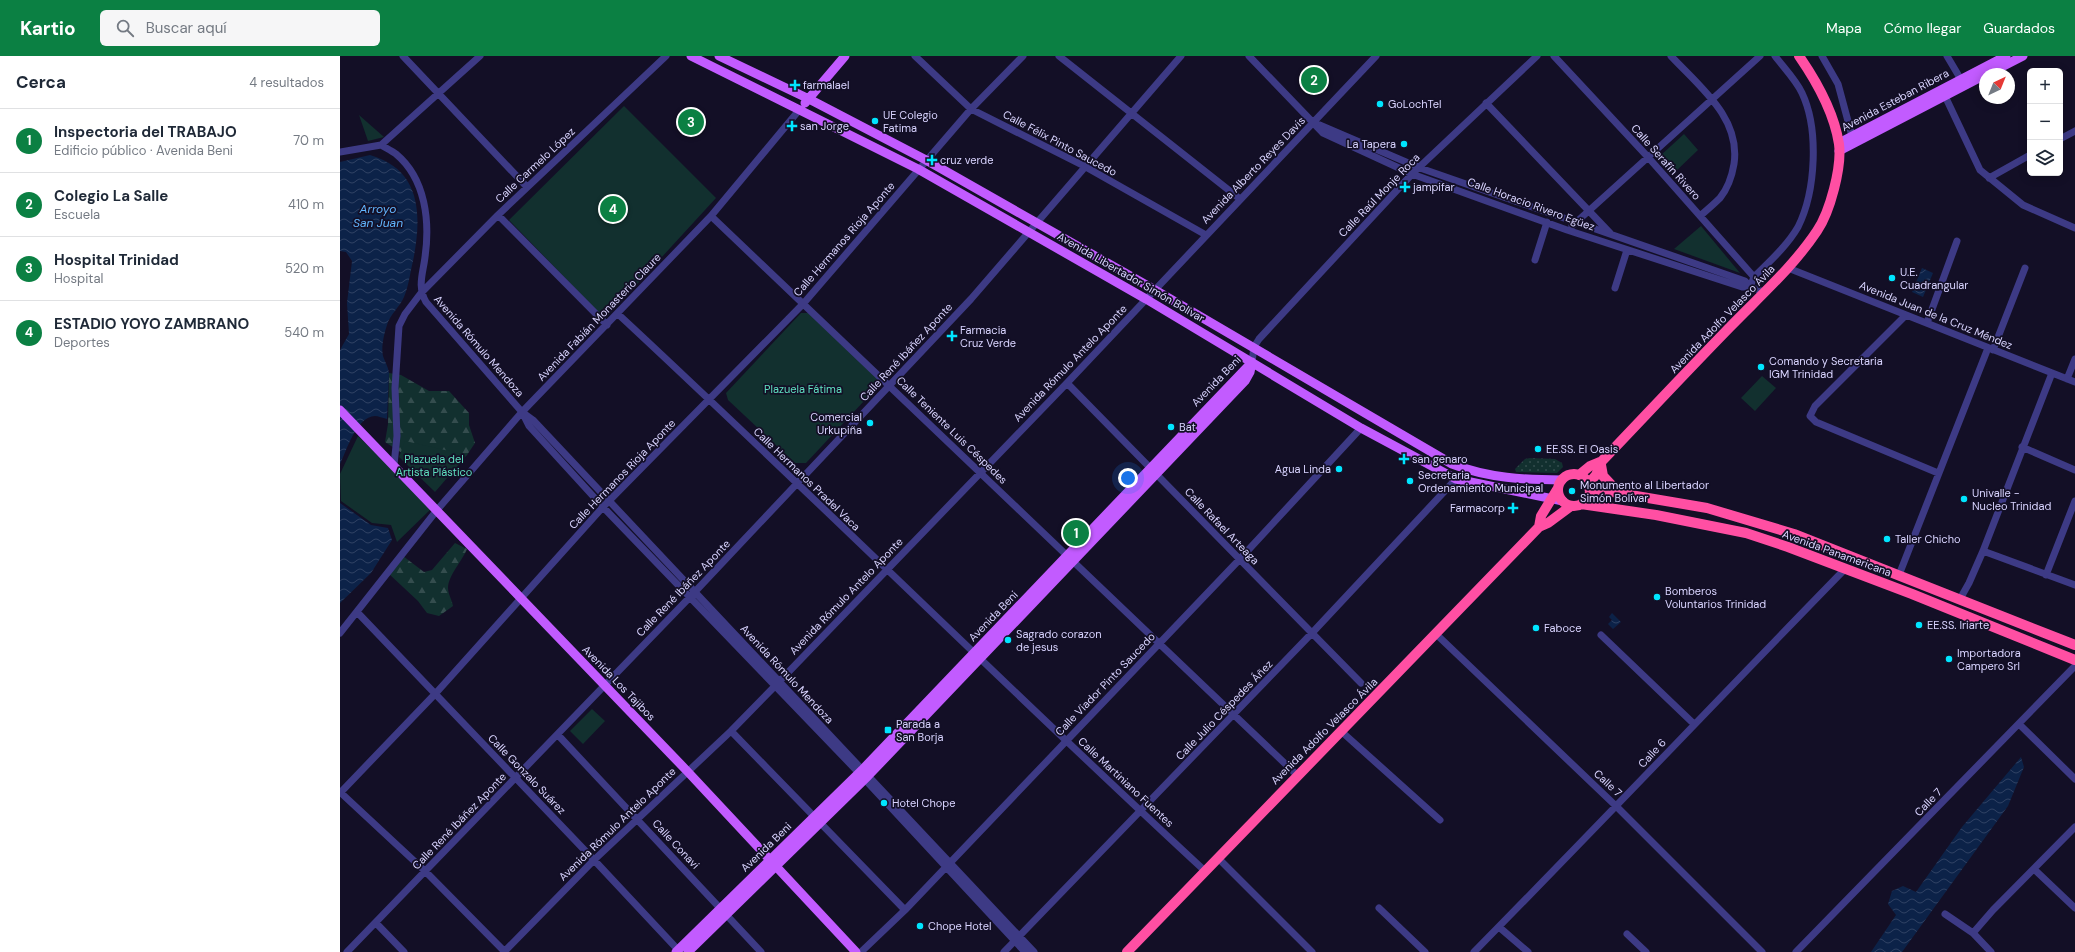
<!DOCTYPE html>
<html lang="es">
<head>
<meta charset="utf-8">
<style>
	:root { --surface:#fff; --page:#f6f6f7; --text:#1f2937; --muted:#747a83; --line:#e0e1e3; --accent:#0b8043 }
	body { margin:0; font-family:"DM Sans",sans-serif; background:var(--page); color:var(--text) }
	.controls { position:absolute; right:12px; top:12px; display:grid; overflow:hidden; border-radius:6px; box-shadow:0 2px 10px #0003 }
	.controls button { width:36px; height:36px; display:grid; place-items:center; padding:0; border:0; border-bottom:1px solid var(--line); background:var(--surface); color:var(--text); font:20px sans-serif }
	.compass { position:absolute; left:1639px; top:12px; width:36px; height:36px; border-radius:50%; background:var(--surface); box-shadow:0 2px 10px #0003; rotate:43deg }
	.you { position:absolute; left:788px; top:422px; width:14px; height:14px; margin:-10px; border:3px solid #fff; border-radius:50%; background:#1a73e8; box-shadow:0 0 0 6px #1a73e833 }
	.badge { display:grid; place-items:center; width:26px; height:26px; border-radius:50%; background:var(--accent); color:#fff; font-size:13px; font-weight:700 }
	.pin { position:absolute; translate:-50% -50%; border:2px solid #fff; box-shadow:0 1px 4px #0006 }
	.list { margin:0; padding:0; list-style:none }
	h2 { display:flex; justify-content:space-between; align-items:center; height:52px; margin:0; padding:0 16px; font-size:17px }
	h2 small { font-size:13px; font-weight:400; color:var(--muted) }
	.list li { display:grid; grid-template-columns:26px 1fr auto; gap:12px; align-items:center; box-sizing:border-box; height:64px; padding:0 16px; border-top:1px solid var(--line) }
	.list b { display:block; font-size:15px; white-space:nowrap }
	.list p { margin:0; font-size:13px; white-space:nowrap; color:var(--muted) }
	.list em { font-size:13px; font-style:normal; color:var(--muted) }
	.icon { flex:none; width:22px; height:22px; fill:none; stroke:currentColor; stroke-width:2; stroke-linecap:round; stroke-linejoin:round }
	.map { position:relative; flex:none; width:1735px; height:896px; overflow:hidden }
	header { display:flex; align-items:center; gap:24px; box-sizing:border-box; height:56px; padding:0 20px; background:var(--accent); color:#fff }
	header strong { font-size:19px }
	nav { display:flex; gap:22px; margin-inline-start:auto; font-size:14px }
	.search { width:280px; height:36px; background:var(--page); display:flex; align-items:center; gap:10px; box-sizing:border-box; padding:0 14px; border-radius:6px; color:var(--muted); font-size:15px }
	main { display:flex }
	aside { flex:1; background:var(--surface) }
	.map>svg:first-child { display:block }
	.forest { fill:url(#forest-firs) }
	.park { fill:#12302f }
	.garden { fill:url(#garden-dots) }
	.water { fill:url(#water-waves) }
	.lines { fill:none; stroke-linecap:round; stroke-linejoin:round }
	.minor { stroke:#3d3a85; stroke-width:7 }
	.major { stroke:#c25bff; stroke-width:9 }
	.highway { stroke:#ff4fa3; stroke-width:10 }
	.poi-dot { fill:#00e5ff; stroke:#130f26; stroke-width:1.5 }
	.labels { text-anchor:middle; stroke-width:3.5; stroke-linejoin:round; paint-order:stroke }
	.poi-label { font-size:11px; fill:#d9d4ff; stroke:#130f26; text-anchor:start }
	.street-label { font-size:11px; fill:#d9d4ff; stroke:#130f26 }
	.park-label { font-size:11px; fill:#5fe0c0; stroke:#130f26 }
	.water-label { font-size:12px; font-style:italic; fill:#62b6ff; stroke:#130f26 }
</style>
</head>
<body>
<header>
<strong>Kartio</strong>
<div class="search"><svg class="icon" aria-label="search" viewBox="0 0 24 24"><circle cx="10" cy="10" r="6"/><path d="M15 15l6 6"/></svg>Buscar aquí</div>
<nav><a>Mapa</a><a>Cómo llegar</a><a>Guardados</a></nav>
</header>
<main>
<aside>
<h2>Cerca<small>4 resultados</small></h2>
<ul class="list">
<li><span class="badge">1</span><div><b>Inspectoria del TRABAJO</b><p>Edificio público · Avenida Beni</p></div><em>70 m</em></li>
<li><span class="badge">2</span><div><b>Colegio La Salle</b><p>Escuela</p></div><em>410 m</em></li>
<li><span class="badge">3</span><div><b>Hospital Trinidad</b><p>Hospital</p></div><em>520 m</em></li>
<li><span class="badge">4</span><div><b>ESTADIO YOYO ZAMBRANO</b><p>Deportes</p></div><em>540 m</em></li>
</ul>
</aside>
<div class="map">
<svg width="1735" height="896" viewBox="0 0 1735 896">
	<defs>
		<pattern id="forest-firs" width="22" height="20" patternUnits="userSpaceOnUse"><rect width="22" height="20" fill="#12302f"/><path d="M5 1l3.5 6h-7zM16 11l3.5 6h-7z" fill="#344d4e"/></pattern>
		<pattern id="garden-dots" width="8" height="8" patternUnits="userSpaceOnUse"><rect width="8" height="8" fill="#12302f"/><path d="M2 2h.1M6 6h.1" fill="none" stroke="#344d4e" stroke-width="1.8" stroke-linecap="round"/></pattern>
		<pattern id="water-waves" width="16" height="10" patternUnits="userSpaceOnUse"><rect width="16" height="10" fill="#0c2248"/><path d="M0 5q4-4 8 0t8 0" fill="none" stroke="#2f4163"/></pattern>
	</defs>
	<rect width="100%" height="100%" fill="#130f26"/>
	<path class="forest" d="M49 317 61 319 89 335H109L129 357V369L135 387 127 399 90 412 76 406 45 386 48 368Z
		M115 487 127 493C122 505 108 520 108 532 108 538 112 544 113 550L99 560 87 557 78 545 48 517 63 500 84 516 92 514Z"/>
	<path class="park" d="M284 50 376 142 265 263 169 164Z
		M19 59 44 81 28 85Z
		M1344 78 1358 94 1335 116 1320 100Z
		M1361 170 1400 217 1334 193Z
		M461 257H468L539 323V329L466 407H455L388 344 386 337Z
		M1422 320 1436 332 1415 355 1401 342Z
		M18 380 92 452 57 486 51 469 32 467 1 445 0 418Z
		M65 385 127 399 95 436 59 401Z
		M252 653 265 665 243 688 230 675Z"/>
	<path class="garden" d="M1190 402 1215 403 1222 407 1223 411 1217 417 1176 416 1175 413 1185 403Z"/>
	<path class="water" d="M30 99C82 114 82 160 73 205 70 217 69 229 64 241 60 251 50 258 47 269 44 278 41 291 43 300 45 306 48 310 49 317L47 363C43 362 38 360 35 360 16 361 7 394 0 408V294L9 278 7 247 12 205 6 196 0 195V106Z
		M1582 212 1593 217 1583 241 1572 236Z
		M0 447 31 469 48 472 52 484 31 517 0 547Z
		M1272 557 1281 566 1273 573 1268 568 1272 564 1269 561Z
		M1681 701 1684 711 1668 750 1562 896H1531L1556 859 1548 848 1552 835 1563 830 1576 836 1622 771Z"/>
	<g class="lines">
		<path class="minor" d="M63 0 187 131
			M575 0 631 53 744 110 866 179
			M719 0 900 143
			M909 0 983 77 1072 118 1227 174 1402 231H1410L1424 236
			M1214 0 1307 100 1414 221 1410 231
			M1331 0C1360 31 1401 62 1394 108 1392 120 1388 132 1380 142 1374 148 1367 154 1360 160
			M1482 0 1498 28 1512 80
			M1607 0 1623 27
			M1605 40 1640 114 1683 149 1735 172
			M1146 47 1270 177
			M975 67 1080 112 1405 225 1410 231
			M1720 83 1735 75
			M41 89 140 0
			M0 96 41 89C46 92 52 95 56 98 86 123 90 166 85 201 83 218 77 230 86 246L182 356
			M1649 122 1690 99
			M158 159 267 269
			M371 160 957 719
			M1232 170 1420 0
			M1195 204 1207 166
			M1448 212 1735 326
			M1414 221C1429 206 1447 190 1458 171 1476 135 1479 73 1462 37 1456 24 1444 12 1435 0
			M1275 232 1287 194
			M278 258C476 442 667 632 865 815
			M1566 259 1475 350 1470 360 1476 366 1598 417
			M1587 267 1617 185
			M1653 294 1685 212
			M912 306 914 291 919 283 1072 118 1197 0
			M1727 323 1735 303
			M727 327 1021 627
			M1682 391 1735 414
			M54 409 57 380 55 332 59 270 65 258 81 237 158 159 326 0
			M1643 495 1735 529
			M1559 519 1648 292
			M1706 519 1735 445
			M1620 543 1629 527 1643 495 1712 317
			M17 556 254 804 340 896
			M0 577 97 454 182 356 371 160 460 53
			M1096 578 1277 751 1422 896
			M1261 579 1354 668
			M1679 668 1735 723
			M391 675 565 854
			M1002 676 1100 764
			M218 679 421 896
			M0 736 86 816 165 896
			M0 737 96 637 263 451 463 248 631 53 683 0
			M878 802 972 896
			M1695 814 1735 852
			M1039 852 1085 896
			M1605 858 1633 877
			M36 867 64 896
			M1159 871 1188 896
			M1287 878 1306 896
			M7 896 350 541 631 243 841 0
			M164 896 254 804 391 675 435 630 727 327 1036 0
			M521 896 565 854 899 504 1021 372
			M664 896 972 577 1116 423
			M685 896 519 717 263 451 189 370 182 356 193 364 694 896
			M1134 896C1259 769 1381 640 1505 513
			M1456 896 1735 610
			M1651 896 1633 877 1653 854 1735 771"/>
		<path class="major" d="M351 0 578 113 806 243 1021 372 1116 423 1223 445
			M379 0 469 43 586 104 815 234 1112 408C1148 422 1185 424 1222 424
			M1648 18 1683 0
			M465 47 505 0
			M1499 87 1666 0
			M1499 95 1645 19
			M0 354 348 716 516 896
			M336 896 522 714 912 306
			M348 896 528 720 905 325 910 316 912 306"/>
		<path class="highway" d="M1261 409 1263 420 1278 436
			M1218 434a16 16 0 1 1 32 0a16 16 0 1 1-32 0Z
			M1239 419 1250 410 1262 405
			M1248 428 1256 419 1262 405C1305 360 1347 315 1390 271 1420 240 1453 211 1477 175 1490 156 1502 111 1499 88 1494 56 1477 26 1459 0
			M1249 432 1367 452 1454 478 1735 589
			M1241 448 1316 459 1406 477 1448 491 1572 538 1735 604
			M1199 471 1201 460 1218 432
			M787 896 1199 471 1208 467 1231 450"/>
	</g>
	<g class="poi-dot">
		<path d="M453 23h4v4h4v4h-4v4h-4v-4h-4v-4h4z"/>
		<circle cx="1040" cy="48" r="4"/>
		<circle cx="535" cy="65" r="4"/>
		<path d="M450 64h4v4h4v4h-4v4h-4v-4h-4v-4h4z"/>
		<circle cx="1064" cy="88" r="4"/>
		<path d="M590 98h4v4h4v4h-4v4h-4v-4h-4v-4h4z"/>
		<path d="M1063 125h4v4h4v4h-4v4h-4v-4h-4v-4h4z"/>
		<circle cx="1552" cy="222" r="4"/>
		<path d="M610 274h4v4h4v4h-4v4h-4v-4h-4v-4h4z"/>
		<circle cx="1421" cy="311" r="4"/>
		<circle cx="530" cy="367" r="4"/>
		<circle cx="831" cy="371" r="4"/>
		<circle cx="1198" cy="393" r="4"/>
		<path d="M1062 397h4v4h4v4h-4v4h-4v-4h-4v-4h4z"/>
		<circle cx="999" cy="413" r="4"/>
		<circle cx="1070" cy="425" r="4"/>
		<circle cx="1232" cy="435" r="4"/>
		<circle cx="1624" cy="443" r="4"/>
		<path d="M1171 446h4v4h4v4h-4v4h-4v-4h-4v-4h4z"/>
		<circle cx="1547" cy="483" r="4"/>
		<circle cx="1317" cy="541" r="4"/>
		<circle cx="1579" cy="569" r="4"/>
		<circle cx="1196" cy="572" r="4"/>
		<circle cx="668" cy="584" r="4"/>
		<circle cx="1609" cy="603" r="4"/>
		<rect x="544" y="670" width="8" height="8" rx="2"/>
		<circle cx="544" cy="747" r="4"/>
		<circle cx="580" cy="870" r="4"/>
	</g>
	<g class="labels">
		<g class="poi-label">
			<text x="463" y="33">farmalael</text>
			<text x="1048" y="52">GoLochTel</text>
			<text x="543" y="63">UE Colegio<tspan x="543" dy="13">Fatima</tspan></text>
			<text x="460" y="74">san Jorge</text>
			<text x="1056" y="92" text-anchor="end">La Tapera</text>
			<text x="600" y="108">cruz verde</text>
			<text x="1073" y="135">jampifar</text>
			<text x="1560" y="220">U.E.<tspan x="1560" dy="13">Cuadrangular</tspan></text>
			<text x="620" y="278">Farmacia<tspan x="620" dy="13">Cruz Verde</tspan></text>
			<text x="1429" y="309">Comando y Secretaria<tspan x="1429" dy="13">IGM Trinidad</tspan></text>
			<text x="522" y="365" text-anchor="end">Comercial<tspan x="522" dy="13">Urkupiña</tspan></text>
			<text x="839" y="375">Bat</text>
			<text x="1206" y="397">EE.SS. El Oasis</text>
			<text x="1072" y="407">san genaro</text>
			<text x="991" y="417" text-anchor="end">Agua Linda</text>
			<text x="1078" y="423">Secretaria<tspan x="1078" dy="13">Ordenamiento Municipal</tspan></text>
			<text x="1240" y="433">Monumento al Libertador<tspan x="1240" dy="13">Simón Bolívar</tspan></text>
			<text x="1632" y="441">Univalle -<tspan x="1632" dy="13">Nucleo Trinidad</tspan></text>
			<text x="1165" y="456" text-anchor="end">Farmacorp</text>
			<text x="1555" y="487">Taller Chicho</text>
			<text x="1325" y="539">Bomberos<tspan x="1325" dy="13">Voluntarios Trinidad</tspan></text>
			<text x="1587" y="573">EE.SS. Iriarte</text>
			<text x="1204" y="576">Faboce</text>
			<text x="676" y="582">Sagrado corazon<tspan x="676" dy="13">de jesus</tspan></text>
			<text x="1617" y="601">Importadora<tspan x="1617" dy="13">Campero Srl</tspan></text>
			<text x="556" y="672">Parada a<tspan x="556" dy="13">San Borja</tspan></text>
			<text x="552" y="751">Hotel Chope</text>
			<text x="588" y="874">Chope Hotel</text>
		</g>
		<g class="street-label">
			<text transform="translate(1555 44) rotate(-28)" y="4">Avenida Esteban Ribera</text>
			<text transform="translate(720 87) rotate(28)" y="4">Calle Félix Pinto Saucedo</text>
			<text transform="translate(1326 106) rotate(48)" y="4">Calle Serafín Rivero</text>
			<text transform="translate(195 109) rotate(-43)" y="4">Calle Carmelo López</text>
			<text transform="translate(913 114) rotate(-46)" y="4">Avenida Alberto Reyes Davis</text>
			<text transform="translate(1039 139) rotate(-46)" y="4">Calle Raúl Monje Roca</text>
			<text transform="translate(1191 148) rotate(20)" y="4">Calle Horacio Rivero Egüez</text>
			<text transform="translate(504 183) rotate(-49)" y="4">Calle Hermanos Rioja Aponte</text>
			<text transform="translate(791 221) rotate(30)" y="4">Avenida Libertador Simón Bolívar</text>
			<text transform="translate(1596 259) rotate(22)" y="4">Avenida Juan de la Cruz Méndez</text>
			<text transform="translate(259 261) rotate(-46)" y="4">Avenida Fabián Monasterio Claure</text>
			<text transform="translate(1382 263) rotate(-46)" y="4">Avenida Adolfo Velasco Ávila</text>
			<text transform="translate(139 290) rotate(49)" y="4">Avenida Rómulo Mendoza</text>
			<text transform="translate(566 296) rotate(-47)" y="4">Calle René Ibáñez Aponte</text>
			<text transform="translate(730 307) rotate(-46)" y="4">Avenida Rómulo Antelo Aponte</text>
			<text transform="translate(876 325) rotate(-46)" y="4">Avenida Beni</text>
			<text transform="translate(612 374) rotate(44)" y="4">Calle Teniente Luis Céspedes</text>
			<text transform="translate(282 418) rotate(-46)" y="4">Calle Hermanos Rioja Aponte</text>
			<text transform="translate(467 423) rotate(44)" y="4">Calle Hermanos Pradel Vaca</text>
			<text transform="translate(882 470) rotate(46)" y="4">Calle Rafael Arteaga</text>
			<text transform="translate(1497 497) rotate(20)" y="4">Avenida Panamericana</text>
			<text transform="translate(343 532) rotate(-46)" y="4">Calle René Ibáñez Aponte</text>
			<text transform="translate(506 540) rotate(-46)" y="4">Avenida Rómulo Antelo Aponte</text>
			<text transform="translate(653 560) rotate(-46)" y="4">Avenida Beni</text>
			<text transform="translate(447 618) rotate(47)" y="4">Avenida Rómulo Mendoza</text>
			<text transform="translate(279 627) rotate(46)" y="4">Avenida Los Tajibos</text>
			<text transform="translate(765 628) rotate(-46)" y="4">Calle Viador Pinto Saucedo</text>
			<text transform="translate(884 654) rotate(-46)" y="4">Calle Julio Céspedes Áñez</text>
			<text transform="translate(984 675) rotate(-45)" y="4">Avenida Adolfo Velasco Ávila</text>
			<text transform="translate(1312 697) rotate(-47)" y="4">Calle 6</text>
			<text transform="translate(187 718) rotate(46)" y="4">Calle Gonzalo Suárez</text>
			<text transform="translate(786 726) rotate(43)" y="4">Calle Martiniano Fuentes</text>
			<text transform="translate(1268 727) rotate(43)" y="4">Calle 7</text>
			<text transform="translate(1588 746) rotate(-46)" y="4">Calle 7</text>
			<text transform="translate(119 765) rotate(-46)" y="4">Calle René Ibáñez Aponte</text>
			<text transform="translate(277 768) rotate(-44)" y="4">Avenida Rómulo Antelo Aponte</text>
			<text transform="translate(336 788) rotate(47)" y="4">Calle Conavi</text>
			<text transform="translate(426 791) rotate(-44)" y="4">Avenida Beni</text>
		</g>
		<g class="park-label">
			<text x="463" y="337">Plazuela Fátima</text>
			<text x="94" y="407">Plazuela del<tspan x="94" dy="13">Artista Plástico</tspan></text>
		</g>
		<g class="water-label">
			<text x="38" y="157">Arroyo<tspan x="38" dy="14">San Juan</tspan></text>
		</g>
	</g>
</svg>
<div class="controls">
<button>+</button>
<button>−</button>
<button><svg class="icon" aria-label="layers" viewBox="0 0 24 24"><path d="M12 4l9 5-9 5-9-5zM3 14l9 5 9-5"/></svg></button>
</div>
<svg class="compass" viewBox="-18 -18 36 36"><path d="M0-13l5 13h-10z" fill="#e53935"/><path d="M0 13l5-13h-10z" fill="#747a83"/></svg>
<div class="you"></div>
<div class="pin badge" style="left:736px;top:477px">1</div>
<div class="pin badge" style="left:974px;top:24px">2</div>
<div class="pin badge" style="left:351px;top:66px">3</div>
<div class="pin badge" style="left:273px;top:153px">4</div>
</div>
</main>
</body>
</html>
